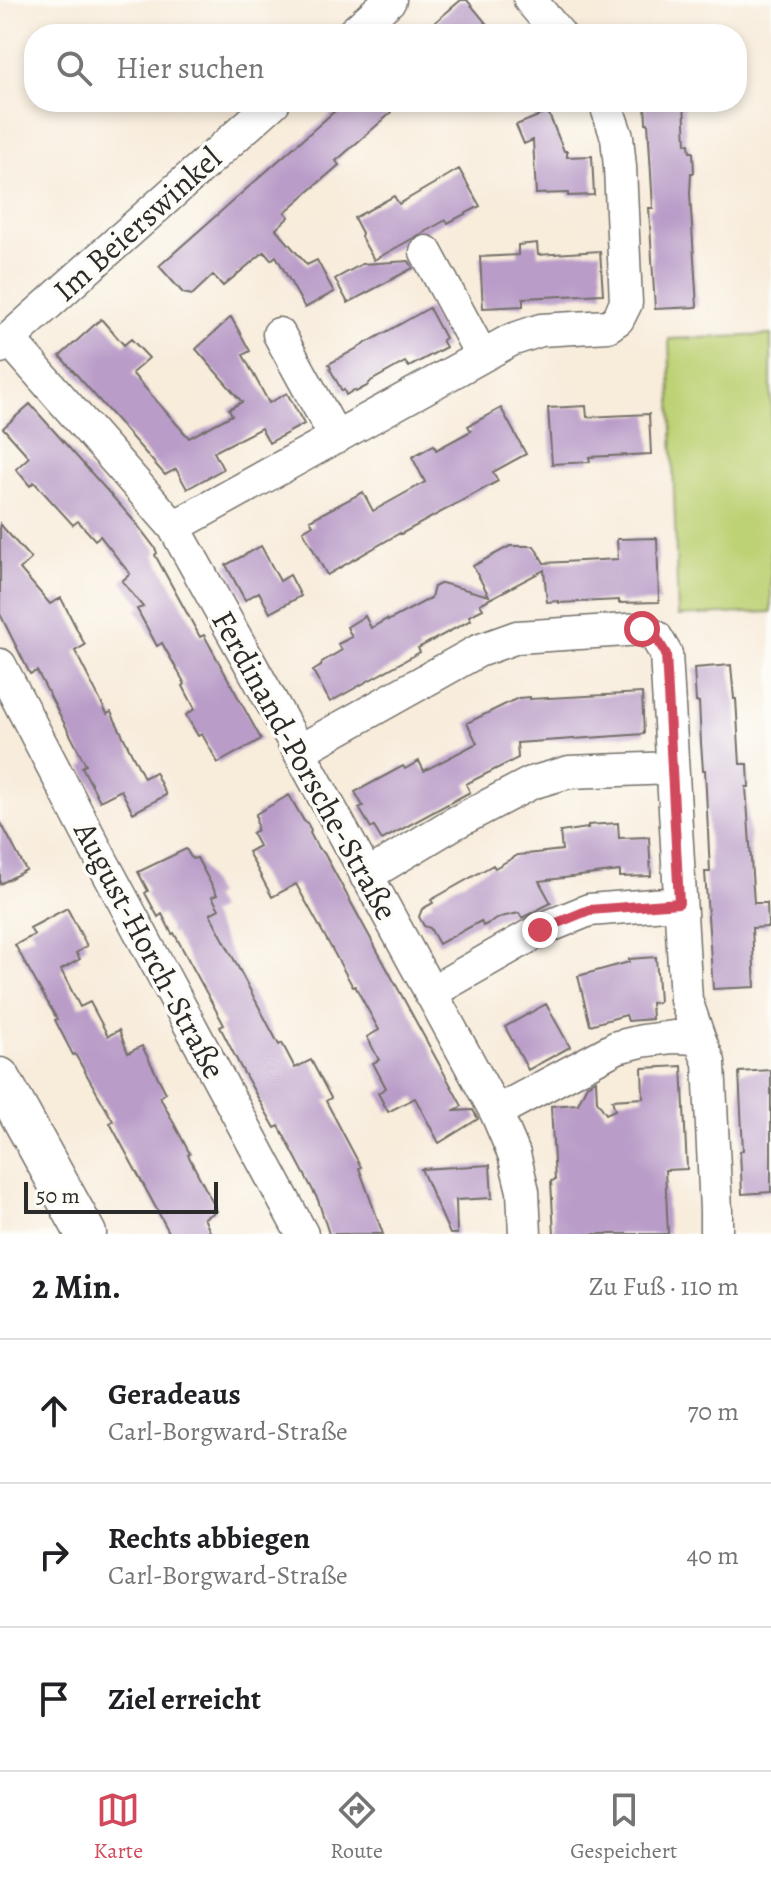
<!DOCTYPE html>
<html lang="de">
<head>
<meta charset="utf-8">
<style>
	:root { --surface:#fff; --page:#f6f6f6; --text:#202124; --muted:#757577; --line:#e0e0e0; --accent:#d1495b }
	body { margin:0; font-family:Alegreya,serif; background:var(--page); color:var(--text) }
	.scale { position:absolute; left:24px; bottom:20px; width:194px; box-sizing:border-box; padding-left:8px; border:4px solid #2b2b2b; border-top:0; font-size:22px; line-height:28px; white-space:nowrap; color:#2b2b2b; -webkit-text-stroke:6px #fdfcf7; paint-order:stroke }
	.stop { position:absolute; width:24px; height:24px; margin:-18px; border:6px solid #d1495b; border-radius:50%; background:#fff }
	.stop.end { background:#d1495b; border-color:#fff; box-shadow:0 2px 8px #0008 }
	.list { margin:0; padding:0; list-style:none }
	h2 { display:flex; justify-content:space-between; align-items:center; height:104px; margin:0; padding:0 32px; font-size:34px }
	h2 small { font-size:26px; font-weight:400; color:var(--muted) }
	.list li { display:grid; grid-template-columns:52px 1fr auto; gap:24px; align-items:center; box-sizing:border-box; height:144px; padding:0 32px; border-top:2px solid var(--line) }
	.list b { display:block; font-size:30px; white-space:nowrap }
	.list p { margin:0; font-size:26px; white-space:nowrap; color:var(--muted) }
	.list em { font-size:26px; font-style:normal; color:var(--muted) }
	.icon { flex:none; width:44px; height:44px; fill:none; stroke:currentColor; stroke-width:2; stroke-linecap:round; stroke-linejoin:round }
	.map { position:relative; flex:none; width:771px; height:1234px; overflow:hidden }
	.search { position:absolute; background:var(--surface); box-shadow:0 4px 12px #0003; left:24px; right:24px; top:24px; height:88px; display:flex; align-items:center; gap:20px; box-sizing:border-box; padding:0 28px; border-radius:32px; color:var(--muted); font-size:30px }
	.sheet { height:536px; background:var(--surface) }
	nav { display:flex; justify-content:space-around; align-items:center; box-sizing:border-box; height:112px; border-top:2px solid var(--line); background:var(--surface); font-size:22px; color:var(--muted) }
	nav a { display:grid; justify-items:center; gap:4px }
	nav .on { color:var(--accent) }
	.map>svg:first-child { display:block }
	.green { fill:#bdd174; stroke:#747e50; stroke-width:2 }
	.building { fill:#b99cc8 }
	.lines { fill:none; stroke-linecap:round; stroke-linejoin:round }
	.minor-casing { stroke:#736f69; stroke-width:35 }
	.major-casing { stroke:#736f69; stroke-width:43 }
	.minor { stroke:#fff; stroke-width:32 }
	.major { stroke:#fff; stroke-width:40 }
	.route { stroke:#d1495b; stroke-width:10 }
	.labels { text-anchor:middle; stroke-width:7; stroke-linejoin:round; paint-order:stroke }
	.street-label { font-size:32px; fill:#2b2b2b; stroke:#fdfcf7 }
</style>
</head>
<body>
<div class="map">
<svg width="771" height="1234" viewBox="0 0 771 1234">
	<rect width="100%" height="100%" fill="#fdfcf7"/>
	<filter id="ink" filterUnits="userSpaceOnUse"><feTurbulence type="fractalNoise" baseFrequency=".0125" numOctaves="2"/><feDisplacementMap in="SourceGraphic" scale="16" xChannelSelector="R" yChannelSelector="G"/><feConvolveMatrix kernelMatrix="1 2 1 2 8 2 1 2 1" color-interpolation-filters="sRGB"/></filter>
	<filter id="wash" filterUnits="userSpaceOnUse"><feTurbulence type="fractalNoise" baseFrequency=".006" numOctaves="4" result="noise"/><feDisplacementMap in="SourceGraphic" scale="32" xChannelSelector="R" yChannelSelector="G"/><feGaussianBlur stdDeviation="1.8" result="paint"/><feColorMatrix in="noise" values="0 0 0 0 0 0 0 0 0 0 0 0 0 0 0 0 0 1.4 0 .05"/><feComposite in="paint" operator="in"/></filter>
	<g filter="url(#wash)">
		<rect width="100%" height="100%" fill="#f8ecdb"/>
		<path class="green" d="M771 335V612L678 616 669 339Z"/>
		<g id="blocks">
			<path class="building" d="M461 0H467L495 34H421Z
				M345 102H381L391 113 336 161 339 165 285 212 289 217 276 229 307 265 317 260 334 292 305 308 276 256 271 260 264 252 223 286 213 275 192 295 183 293 159 266Z
				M645 102H684L686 144H689L690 152H693L694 173H691L690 194 697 307 655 309 649 208H653L648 123H646Z
				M548 112 564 151H567V157L592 156 594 195 568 196V193L536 194 533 140 524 144 516 125Z
				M459 169 480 206 448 223 446 220 374 260 361 237 362 233 354 218 394 196 399 204Z
				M537 243 538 255 600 251 603 294 523 298V306L483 308 480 257 518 255V245Z
				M409 261 413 268 348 303 335 279 362 264Z
				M429 308 445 338 442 340 446 347 409 367 405 362 371 381 367 386 356 392 354 390 346 395 344 390 342 391 330 369 331 368 329 364Z
				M231 317 250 351 243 355 269 403 287 393 304 424 269 443 261 428 214 452 223 469 187 489 176 469 165 475 60 356 101 319 124 345 131 339 149 358 132 373 189 438 232 415 229 409 242 402 196 349Z
				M30 404 135 522 155 548 157 553 155 555 200 637 204 635 261 739 218 763 202 734 198 736 186 715 195 709 183 686 185 684 162 643 157 646 137 609 143 607 122 581 130 574 100 536 95 540 78 521 73 525 34 482 30 486 16 469 29 457 3 428Z
				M586 406 587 417 649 414 651 454 589 457 590 462 552 464 548 408Z
				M501 408 526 454 493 472 498 481 401 534 400 533 327 575 303 531 313 525 310 520 363 492 373 511 425 482 412 457 434 445 436 450 471 431 468 426Z
				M0 524 31 559 20 569 50 604 61 598 85 645 75 651 107 714 111 712 144 778 155 772 166 795 133 813 121 790 100 801 82 767 86 765 37 671 30 674 0 614Z
				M657 538 659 602 619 603V600L559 603V601L547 602 544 570 480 604 483 609 469 616 471 620 418 648 420 652 330 702 313 671 321 666 322 662 342 650 338 644 352 637 347 627 365 616 371 628 387 619 388 621 431 598 434 587 442 583 489 596 473 566 510 546H534L544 563 618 559 617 539Z
				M261 546 280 581 290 575 301 596 270 613 259 592 245 600 226 565Z
				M731 665 734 699H736L740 764H748L749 787H746L754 903H767L768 927 752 928 755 987 713 989 705 872H710L705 770H703L701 743 699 702H696L694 668Z
				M642 693 644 734 517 743 518 758 466 784 470 792 382 840 374 827 371 828 359 808 363 806 355 792 403 766 405 769 419 761 424 771 477 743 467 723 518 698 530 697V699Z
				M289 795 304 821 307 823 311 830 310 833 318 848 324 853 462 1106 453 1111 473 1110 478 1119 439 1143 415 1098 388 1112 378 1093 386 1088 373 1063 379 1060 367 1037 379 1030 355 986 353 987 296 884 272 897 248 852 259 846 252 833 257 830 256 814Z
				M0 821 26 870 0 884Z
				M618 823 619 838 649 837 651 876 620 877V871L539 881 551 903 522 918 519 913 501 917 483 926 481 921 439 944 430 928 424 926 419 917 422 909 433 903 431 900 493 865 495 868 518 855 562 850 560 832 588 828V825Z
				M186 849 192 859 197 858 217 895 212 897 219 909 210 914 279 1045 282 1043 295 1068 311 1060 331 1098 326 1101 361 1167 359 1168 383 1234H329L318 1200 279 1126 275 1128 240 1066 220 1027 224 1025 174 933 172 934 162 914 158 917 145 893 148 891 138 872Z
				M67 908 87 946 76 953 80 959 61 970 80 1007 90 1002 108 1036 119 1030 128 1053 142 1046 166 1093 160 1097 190 1154 188 1155 217 1211 204 1218 211 1234H170L110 1123 113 1121 75 1054 73 1055 55 1020 57 1019 15 945 34 935 30 928Z
				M656 957 659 1002 651 1003 652 1019 628 1021 626 1015 590 1025 578 976 629 962V959Z
				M546 1004 570 1047 528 1070 505 1027Z
				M682 1066 687 1169 665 1170 668 1234H554L551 1181 555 1180 551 1106 578 1104 587 1085 596 1080 597 1101 606 1114 615 1110 612 1100 643 1098 642 1068Z
				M771 1070V1192L742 1194 740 1151 743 1150 739 1072Z
				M490 1165 492 1198 456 1200 457 1234H450L421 1169Z"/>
		</g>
	</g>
	<g filter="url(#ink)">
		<use href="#blocks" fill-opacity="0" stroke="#736f69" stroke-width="2"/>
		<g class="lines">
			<defs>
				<path id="minor" d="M530 0 559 34
					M352 34 390 0
					M426 252 482 356
					M279 334 336 438
					M9 339 174 527 299 751 496 1112 514 1154 523 1191 525 1234
					M0 347 274 102
					M174 527 511 340 541 330 608 326 618 319 626 303 620 167 617 137 605 102
					M0 665 103 863 302 1234
					M299 751 478 651 517 637 642 629 656 637 666 654 686 1000 699 1038 709 1062 716 1211V1234
					M366 876 451 825 531 783 569 772 672 768
					M430 993 540 930 589 910 679 903
					M496 1112 617 1047 642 1041 673 1037 699 1038"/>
				<path id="major" d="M0 1078 86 1234"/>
			</defs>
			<use href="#minor" class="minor-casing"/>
			<use href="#major" class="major-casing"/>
			<use href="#minor" class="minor"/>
			<use href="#major" class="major"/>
		</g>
	</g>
	<g class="lines" filter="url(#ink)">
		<path class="route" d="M540 930 589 910 679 903 666 654 656 637 642 629"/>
	</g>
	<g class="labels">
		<g class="street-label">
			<text transform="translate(137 224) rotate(-42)" y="11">Im Beierswinkel</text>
			<text transform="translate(305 765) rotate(61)" y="11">Ferdinand-Porsche-Straße</text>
			<text transform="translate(150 950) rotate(62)" y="11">August-Horch-Straße</text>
		</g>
	</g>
</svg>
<div class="scale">50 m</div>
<div class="stop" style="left:642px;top:629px"></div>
<div class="stop end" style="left:540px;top:930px"></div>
<div class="search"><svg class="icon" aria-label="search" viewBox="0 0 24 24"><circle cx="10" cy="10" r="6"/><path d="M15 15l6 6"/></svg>Hier suchen</div>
</div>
<section class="sheet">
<h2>2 Min.<small>Zu Fuß · 110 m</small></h2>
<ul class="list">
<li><svg class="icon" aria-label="ahead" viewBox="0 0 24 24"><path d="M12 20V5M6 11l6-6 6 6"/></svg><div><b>Geradeaus</b><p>Carl-Borgward-Straße</p></div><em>70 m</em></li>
<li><svg class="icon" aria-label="right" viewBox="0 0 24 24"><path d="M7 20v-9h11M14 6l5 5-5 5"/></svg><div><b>Rechts abbiegen</b><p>Carl-Borgward-Straße</p></div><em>40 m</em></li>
<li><svg class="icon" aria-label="arrive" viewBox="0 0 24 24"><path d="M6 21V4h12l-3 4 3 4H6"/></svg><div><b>Ziel erreicht</b></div></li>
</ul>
</section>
<nav>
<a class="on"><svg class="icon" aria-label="map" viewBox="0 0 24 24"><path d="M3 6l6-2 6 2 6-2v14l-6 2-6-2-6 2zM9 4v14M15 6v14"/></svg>Karte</a>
<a><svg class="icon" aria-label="directions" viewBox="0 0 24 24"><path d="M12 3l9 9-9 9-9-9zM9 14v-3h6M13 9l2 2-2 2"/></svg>Route</a>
<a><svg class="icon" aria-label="saved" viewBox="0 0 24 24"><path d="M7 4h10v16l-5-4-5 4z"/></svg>Gespeichert</a>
</nav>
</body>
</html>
